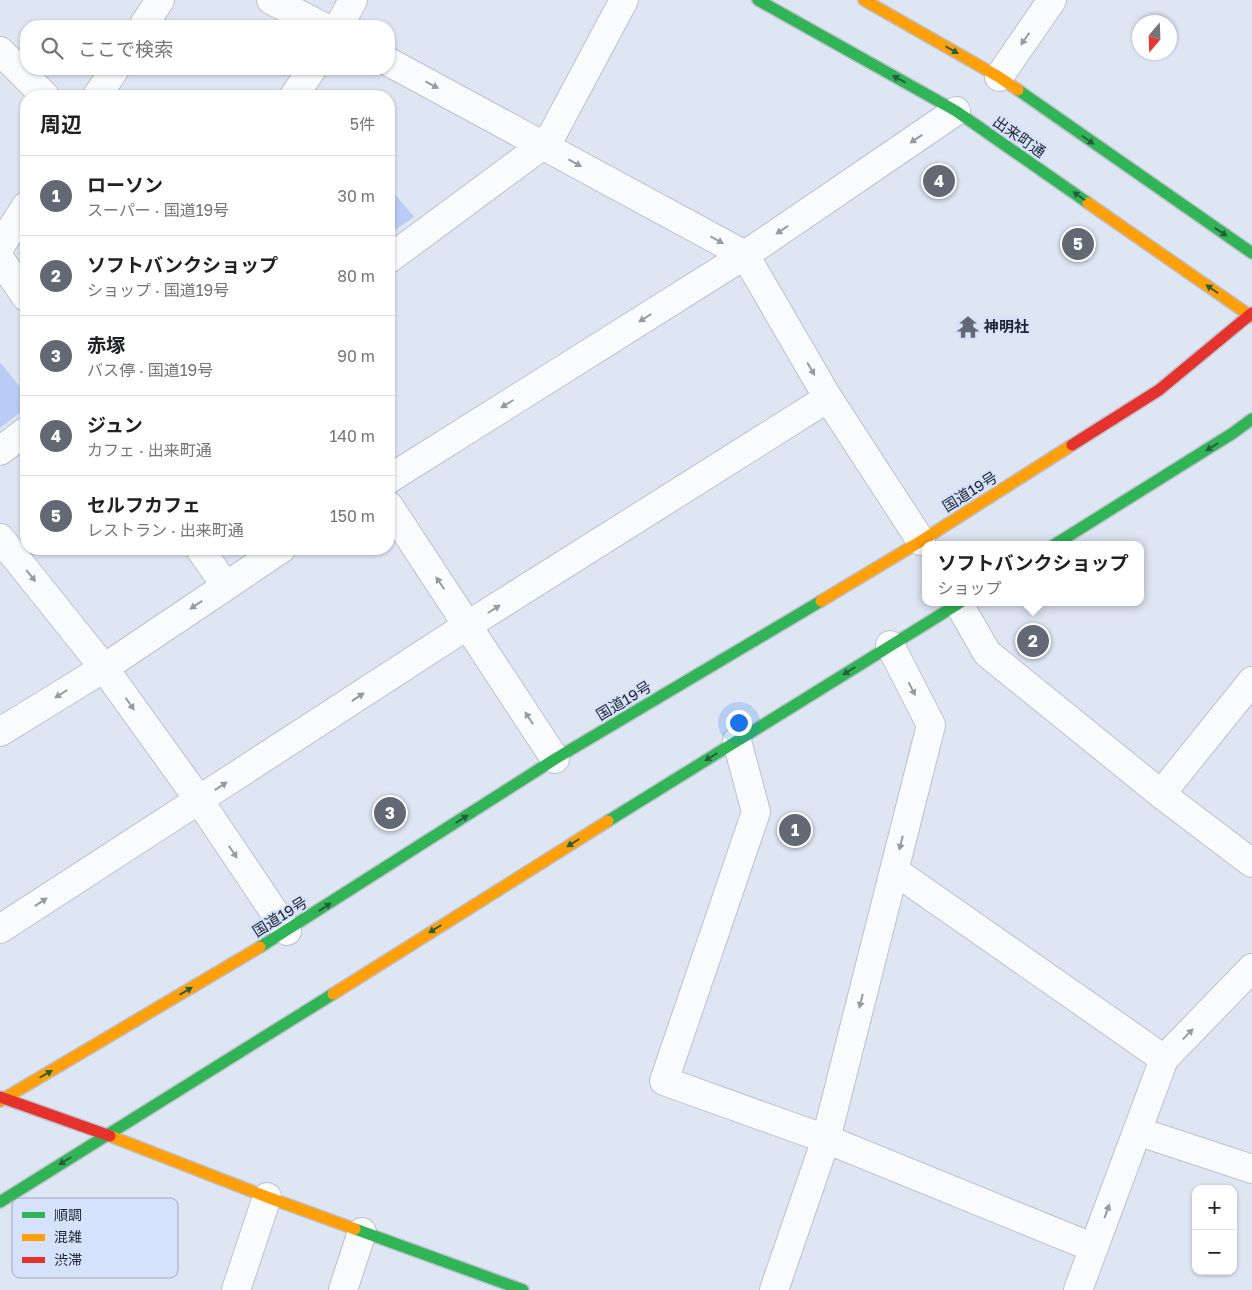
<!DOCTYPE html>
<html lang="ja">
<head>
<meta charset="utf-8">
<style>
	:root { --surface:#fff; --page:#f6f6f6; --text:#202124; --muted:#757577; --line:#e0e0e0; --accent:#626874 }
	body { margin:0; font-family:"Golos Text","Noto Sans JP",sans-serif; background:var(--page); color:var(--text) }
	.controls { position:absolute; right:15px; bottom:15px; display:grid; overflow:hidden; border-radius:10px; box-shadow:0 1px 4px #0004 }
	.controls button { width:45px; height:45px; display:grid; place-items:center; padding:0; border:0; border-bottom:1px solid var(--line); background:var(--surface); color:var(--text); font:25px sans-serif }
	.compass { position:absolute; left:1132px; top:15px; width:45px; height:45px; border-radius:50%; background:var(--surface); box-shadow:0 1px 4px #0004; rotate:199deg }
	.you { position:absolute; left:738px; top:722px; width:18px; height:18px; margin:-12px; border:4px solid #fff; border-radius:50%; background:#1a73e8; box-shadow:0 0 0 8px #1a73e833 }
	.badge { display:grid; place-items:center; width:32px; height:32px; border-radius:50%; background:var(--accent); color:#fff; font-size:16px; font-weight:700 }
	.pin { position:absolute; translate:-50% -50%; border:2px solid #fff; box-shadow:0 1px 5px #0006 }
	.popup { position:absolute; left:922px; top:541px; width:222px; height:65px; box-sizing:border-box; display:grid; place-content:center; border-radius:10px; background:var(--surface); filter:drop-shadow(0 1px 4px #0005); font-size:16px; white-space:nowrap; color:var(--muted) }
	.popup b { font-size:19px; color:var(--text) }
	.popup::after { content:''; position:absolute; left:50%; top:100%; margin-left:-10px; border:10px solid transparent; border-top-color:var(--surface) }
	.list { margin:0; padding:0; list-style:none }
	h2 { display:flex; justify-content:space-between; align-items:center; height:65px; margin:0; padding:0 20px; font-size:21px }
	h2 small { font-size:16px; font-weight:400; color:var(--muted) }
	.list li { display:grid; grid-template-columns:32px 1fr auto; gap:15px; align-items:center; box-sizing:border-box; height:80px; padding:0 20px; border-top:1px solid var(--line) }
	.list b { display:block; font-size:19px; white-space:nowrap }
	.list p { margin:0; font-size:16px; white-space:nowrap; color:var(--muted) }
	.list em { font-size:16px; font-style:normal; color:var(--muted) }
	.icon { flex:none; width:28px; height:28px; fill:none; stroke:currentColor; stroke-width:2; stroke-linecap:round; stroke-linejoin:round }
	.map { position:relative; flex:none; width:1252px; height:1290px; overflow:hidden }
	.search { position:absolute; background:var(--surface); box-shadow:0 1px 4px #0004; left:20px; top:20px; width:375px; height:55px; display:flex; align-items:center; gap:12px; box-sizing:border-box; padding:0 18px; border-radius:20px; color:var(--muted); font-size:19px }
	.panel { position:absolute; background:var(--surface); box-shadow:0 1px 4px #0004; left:20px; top:90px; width:375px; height:465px; border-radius:20px }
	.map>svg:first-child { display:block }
	.green { fill:#b9ccf5 }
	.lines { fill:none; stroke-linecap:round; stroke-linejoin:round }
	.street-casing { stroke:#bbc1cd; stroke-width:30 }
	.fast-casing { stroke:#bbc1cd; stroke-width:14 }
	.slow-casing { stroke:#bbc1cd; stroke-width:14 }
	.jam-casing { stroke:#bbc1cd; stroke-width:14 }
	.street { stroke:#fafbfd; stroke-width:28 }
	.fast { stroke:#30b455; stroke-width:11 }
	.slow { stroke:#ff9f0a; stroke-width:11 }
	.jam { stroke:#e5322d; stroke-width:11 }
	.oneway { fill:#979aa0 }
	.oneway2 { fill:#265e3e }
	.labels { text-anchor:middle; stroke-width:4.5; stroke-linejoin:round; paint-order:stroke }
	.street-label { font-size:15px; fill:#1f242f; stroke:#d6e2fb }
	.poi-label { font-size:15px; font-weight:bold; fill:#1f242f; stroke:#d6e2fb; text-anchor:start }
	.key { fill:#d6e2fb; stroke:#9fa9be; stroke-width:1 }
	.key-label { font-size:14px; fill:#1f242f }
</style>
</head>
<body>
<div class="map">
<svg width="1252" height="1290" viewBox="0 0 1252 1290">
	<rect width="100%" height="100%" fill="#dee5f3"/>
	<path class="green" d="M389 187 414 217 389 234Z
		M1 363 26 395V408L0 428V364Z"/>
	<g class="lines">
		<defs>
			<path id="street" d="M271 0 322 26
				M143 26 160 0
				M339 26 353 0
				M0 51 45 96
				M389 62 745 255 828 398 921 541
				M999 77 1052 0
				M97 96 115 69
				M294 96 312 69
				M0 247 26 206
				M0 259 26 297
				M389 259 543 145 553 133 624 0
				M0 451 26 431
				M389 479 745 255 956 111
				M389 506 555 759
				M0 538 104 668 199 800 287 931
				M200 549 225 585
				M959 604 987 653 1161 794 1252 863
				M0 732 104 668 281 549
				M737 741 756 812 664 1081 826 1139 1094 1248
				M1161 794 1252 681
				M895 871 1164 1059
				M0 929 468 625 828 398
				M1137 1131 1252 1169
				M236 1290 267 1197
				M343 1290 362 1232
				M774 1290 826 1139 931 725 890 645
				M1078 1290 1164 1059 1252 968"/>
			<path id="fast" d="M758 0 956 111 1088 203
				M1018 90 1252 253
				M1054 545 1233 433 1252 419
				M608 821 961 602
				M260 947 555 759 821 601
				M0 1202 333 994
				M355 1229 523 1290"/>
			<path id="slow" d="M864 0 999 77 1018 90
				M1088 203 1252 317
				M821 601 921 541 1072 445
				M333 994 608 821
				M0 1101 260 947
				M110 1136 267 1197 355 1229"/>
			<path id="jam" d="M1072 445 1159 390 1252 313
				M0 1097 110 1136"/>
		</defs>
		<use href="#street" class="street-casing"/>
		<use href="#fast" class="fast-casing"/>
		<use href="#slow" class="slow-casing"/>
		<use href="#jam" class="jam-casing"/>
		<use href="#street" class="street"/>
		<use href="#fast" class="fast"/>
		<use href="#slow" class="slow"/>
		<use href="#jam" class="jam"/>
	</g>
	<defs><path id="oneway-solid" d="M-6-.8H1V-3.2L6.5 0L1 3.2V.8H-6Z" transform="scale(1.25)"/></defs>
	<g class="oneway">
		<use href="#oneway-solid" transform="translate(1025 39) rotate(125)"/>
		<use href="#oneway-solid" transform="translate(432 85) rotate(28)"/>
		<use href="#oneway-solid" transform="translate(916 139) rotate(146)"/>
		<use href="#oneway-solid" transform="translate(575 163) rotate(29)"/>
		<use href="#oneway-solid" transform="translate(782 230) rotate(146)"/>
		<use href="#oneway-solid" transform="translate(717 240) rotate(29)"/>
		<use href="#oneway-solid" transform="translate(645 318) rotate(148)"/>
		<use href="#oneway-solid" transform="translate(811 369) rotate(60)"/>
		<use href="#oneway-solid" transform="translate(507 404) rotate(148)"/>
		<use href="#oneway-solid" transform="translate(31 576) rotate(51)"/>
		<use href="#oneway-solid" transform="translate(440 583) rotate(-124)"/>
		<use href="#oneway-solid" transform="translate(196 605) rotate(146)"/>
		<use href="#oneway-solid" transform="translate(494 609) rotate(-32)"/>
		<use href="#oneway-solid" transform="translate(912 689) rotate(63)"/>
		<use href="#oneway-solid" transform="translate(61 694) rotate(148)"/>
		<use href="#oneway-solid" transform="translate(358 697) rotate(-33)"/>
		<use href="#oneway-solid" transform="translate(130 704) rotate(55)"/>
		<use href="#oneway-solid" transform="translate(529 718) rotate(-123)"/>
		<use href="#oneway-solid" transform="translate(221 786) rotate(-33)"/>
		<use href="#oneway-solid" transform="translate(901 843) rotate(104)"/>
		<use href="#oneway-solid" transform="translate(233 852) rotate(56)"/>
		<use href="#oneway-solid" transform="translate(41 902) rotate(-33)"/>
		<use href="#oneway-solid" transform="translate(861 1001) rotate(104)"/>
		<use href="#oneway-solid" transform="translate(1188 1034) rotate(-46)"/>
		<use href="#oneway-solid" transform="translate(1107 1211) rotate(-70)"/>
	</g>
	<g class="oneway2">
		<use href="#oneway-solid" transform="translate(952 50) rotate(30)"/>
		<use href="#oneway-solid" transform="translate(899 79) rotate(-151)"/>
		<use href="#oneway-solid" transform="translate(1088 140) rotate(35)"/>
		<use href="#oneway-solid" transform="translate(1079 196) rotate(-145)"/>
		<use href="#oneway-solid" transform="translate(1221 232) rotate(34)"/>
		<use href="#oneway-solid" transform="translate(1212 289) rotate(-145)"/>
		<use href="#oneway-solid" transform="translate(1212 447) rotate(148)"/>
		<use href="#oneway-solid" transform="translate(849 671) rotate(148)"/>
		<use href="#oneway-solid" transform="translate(711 757) rotate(148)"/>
		<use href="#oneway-solid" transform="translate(462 819) rotate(-33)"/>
		<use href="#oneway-solid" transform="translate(573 843) rotate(148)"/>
		<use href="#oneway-solid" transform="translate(325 907) rotate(-33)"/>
		<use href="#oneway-solid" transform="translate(435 929) rotate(148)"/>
		<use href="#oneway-solid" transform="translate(186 991) rotate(-31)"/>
		<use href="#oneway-solid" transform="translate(46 1074) rotate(-30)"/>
		<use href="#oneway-solid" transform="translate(65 1161) rotate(148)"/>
	</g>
	<defs>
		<symbol id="temple-bare" viewBox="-9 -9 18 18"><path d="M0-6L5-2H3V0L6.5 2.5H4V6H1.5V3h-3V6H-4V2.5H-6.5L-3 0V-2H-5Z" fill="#626874" stroke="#d6e2fb" stroke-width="2.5" paint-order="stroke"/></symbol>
	</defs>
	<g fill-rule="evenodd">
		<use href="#temple-bare" x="952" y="311" width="32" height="32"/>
	</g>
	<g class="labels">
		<g class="street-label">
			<text transform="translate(1019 137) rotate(35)" y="5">出来町通</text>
			<text transform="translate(970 492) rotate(-32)" y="5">国道19号</text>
			<text transform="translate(624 701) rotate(-31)" y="5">国道19号</text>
			<text transform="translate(280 917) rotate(-32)" y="5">国道19号</text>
		</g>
		<g class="poi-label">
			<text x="984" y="332">神明社</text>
		</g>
	</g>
	<rect x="12" y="1198" width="166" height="80" rx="8" class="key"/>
	<rect x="22" y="1212" width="23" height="6" fill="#30b455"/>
	<rect x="22" y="1234" width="23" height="7" fill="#ff9f0a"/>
	<rect x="22" y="1257" width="23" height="6" fill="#e5322d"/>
	<g class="key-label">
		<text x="54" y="1220">順調</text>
		<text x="54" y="1242">混雑</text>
		<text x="54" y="1265">渋滞</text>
	</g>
</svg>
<div class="controls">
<button>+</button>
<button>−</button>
</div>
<svg class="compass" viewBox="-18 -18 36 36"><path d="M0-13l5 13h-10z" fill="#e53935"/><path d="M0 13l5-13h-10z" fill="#757577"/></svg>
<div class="you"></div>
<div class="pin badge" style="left:795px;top:830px">1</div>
<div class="pin badge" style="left:1033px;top:641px">2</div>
<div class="popup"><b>ソフトバンクショップ</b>ショップ</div>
<div class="pin badge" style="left:390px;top:813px">3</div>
<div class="pin badge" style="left:939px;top:181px">4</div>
<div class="pin badge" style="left:1078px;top:244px">5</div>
<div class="search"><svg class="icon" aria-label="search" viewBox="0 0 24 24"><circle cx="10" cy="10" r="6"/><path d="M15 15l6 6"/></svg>ここで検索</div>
<section class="panel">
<h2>周辺<small>5件</small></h2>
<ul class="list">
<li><span class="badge">1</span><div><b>ローソン</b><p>スーパー · 国道19号</p></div><em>30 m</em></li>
<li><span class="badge">2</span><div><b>ソフトバンクショップ</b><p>ショップ · 国道19号</p></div><em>80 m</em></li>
<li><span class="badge">3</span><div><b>赤塚</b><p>バス停 · 国道19号</p></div><em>90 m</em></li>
<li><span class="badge">4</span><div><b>ジュン</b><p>カフェ · 出来町通</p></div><em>140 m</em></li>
<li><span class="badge">5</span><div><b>セルフカフェ</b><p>レストラン · 出来町通</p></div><em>150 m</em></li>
</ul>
</section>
</div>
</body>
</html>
